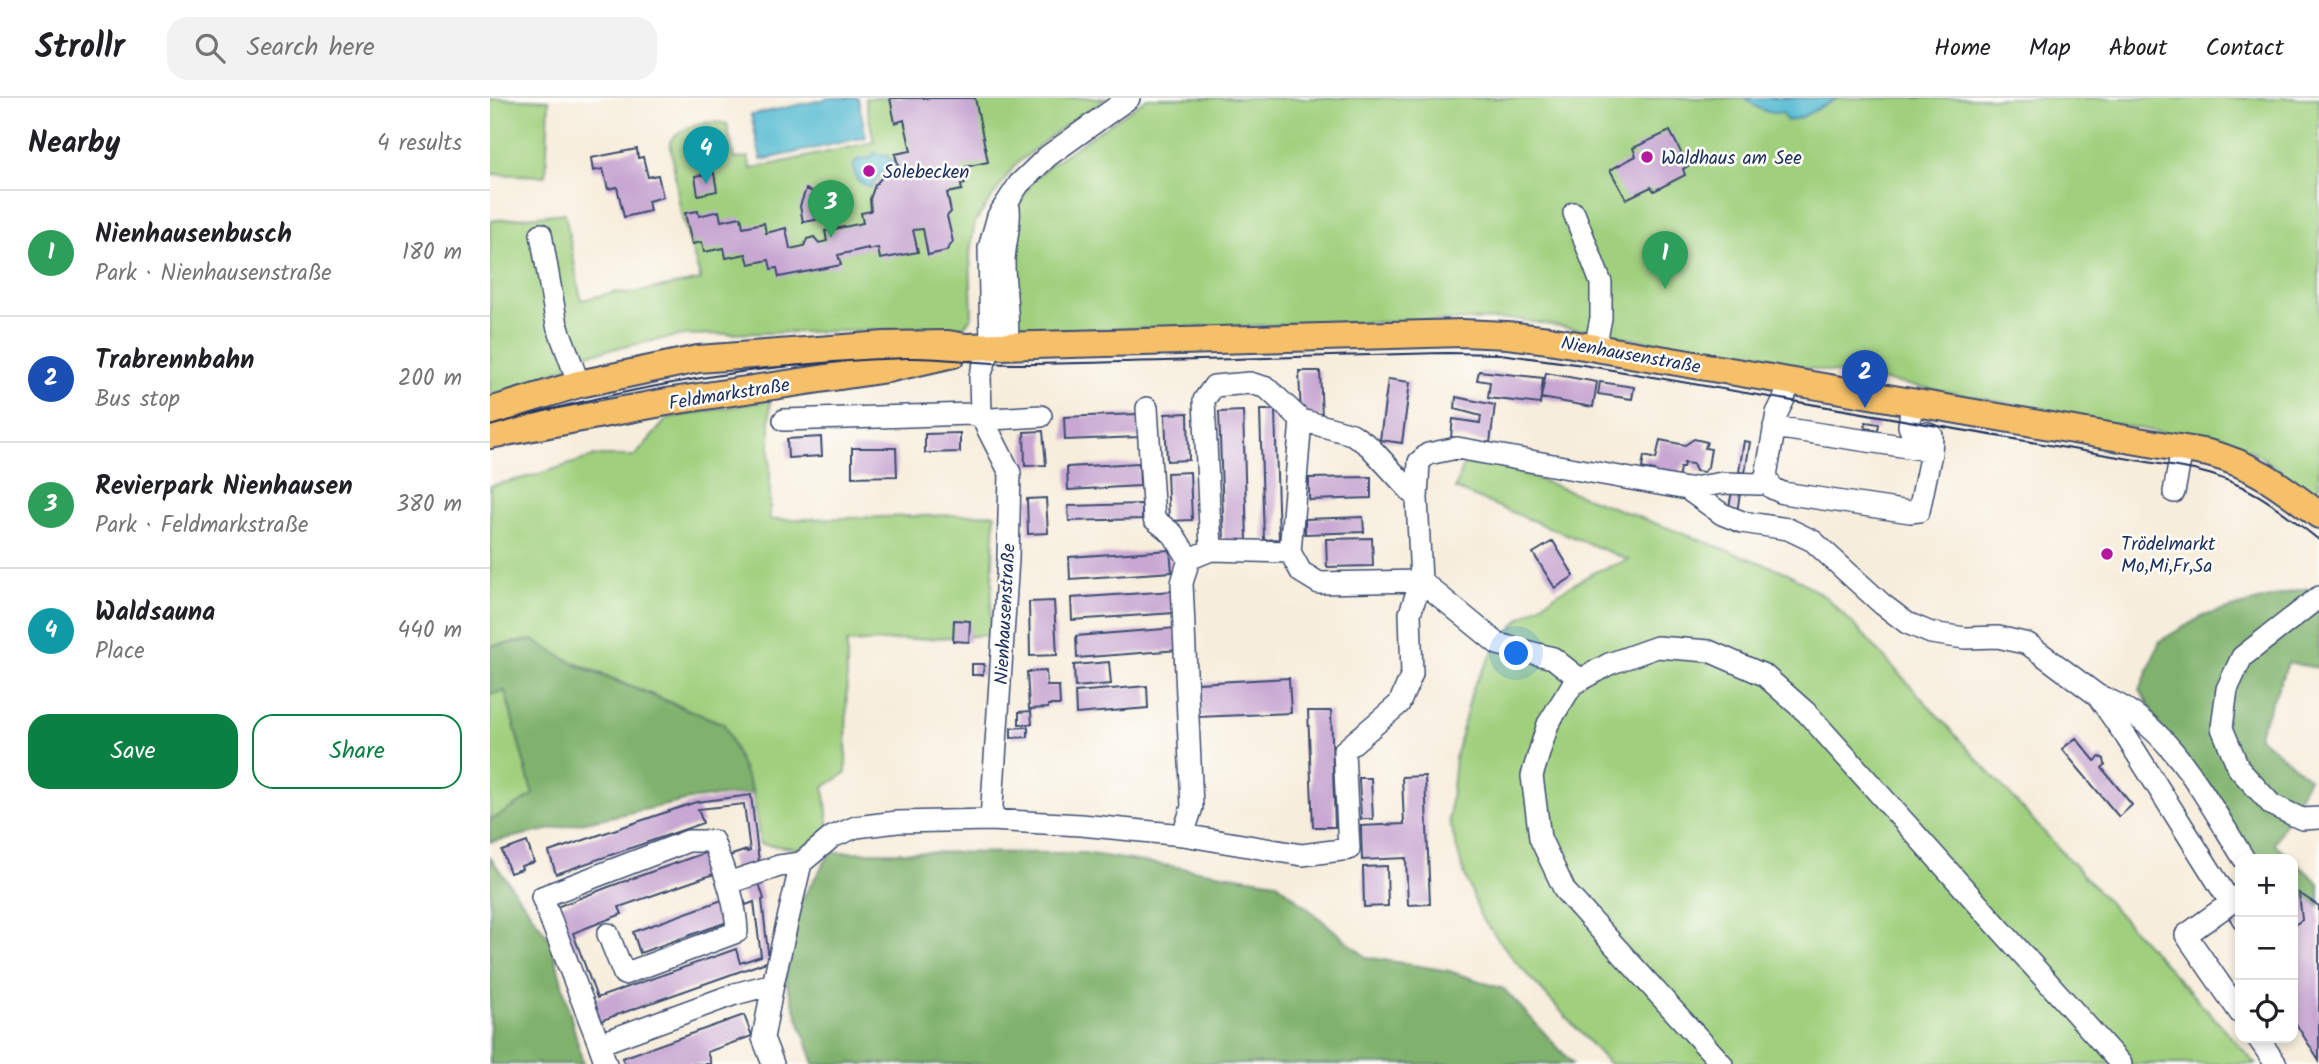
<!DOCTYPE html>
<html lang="en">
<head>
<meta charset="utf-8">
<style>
	:root { --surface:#fff; --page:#f2f2f2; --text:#202124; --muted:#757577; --line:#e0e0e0; --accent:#0b8043 }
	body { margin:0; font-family:Kalam,sans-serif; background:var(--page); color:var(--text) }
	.controls { position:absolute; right:21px; bottom:21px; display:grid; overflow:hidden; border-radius:14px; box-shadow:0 4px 10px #0003 }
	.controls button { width:63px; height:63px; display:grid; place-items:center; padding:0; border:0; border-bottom:2px solid var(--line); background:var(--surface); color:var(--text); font:35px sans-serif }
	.you { position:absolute; left:1027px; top:556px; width:24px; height:24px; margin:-18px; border:5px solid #fff; border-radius:50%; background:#1a73e8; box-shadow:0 0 0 10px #1a73e833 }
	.badge { display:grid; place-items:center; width:46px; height:46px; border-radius:50%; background:var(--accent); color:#fff; font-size:23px; font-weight:700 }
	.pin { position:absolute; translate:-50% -58px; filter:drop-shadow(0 2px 4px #0008) }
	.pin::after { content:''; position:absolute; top:37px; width:24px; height:21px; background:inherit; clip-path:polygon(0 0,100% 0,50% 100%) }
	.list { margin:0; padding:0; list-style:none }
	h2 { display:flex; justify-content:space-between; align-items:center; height:91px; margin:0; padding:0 28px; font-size:30px }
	h2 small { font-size:23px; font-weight:400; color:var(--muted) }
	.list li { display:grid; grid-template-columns:46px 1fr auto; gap:21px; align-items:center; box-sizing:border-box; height:126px; padding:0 28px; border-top:2px solid var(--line) }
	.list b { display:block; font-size:26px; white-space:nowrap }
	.list p { margin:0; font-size:23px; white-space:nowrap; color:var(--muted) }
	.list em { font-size:23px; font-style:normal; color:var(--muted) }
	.actions { display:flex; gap:14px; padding:21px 28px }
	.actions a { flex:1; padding:16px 0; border:2px solid var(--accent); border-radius:21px; text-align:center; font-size:24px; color:var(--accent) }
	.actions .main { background:var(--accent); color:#fff }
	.icon { flex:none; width:38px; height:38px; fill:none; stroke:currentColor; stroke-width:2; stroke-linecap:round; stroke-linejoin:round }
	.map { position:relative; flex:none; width:1829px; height:966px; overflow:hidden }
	header { display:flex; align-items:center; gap:42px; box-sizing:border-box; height:98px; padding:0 35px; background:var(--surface); border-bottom:2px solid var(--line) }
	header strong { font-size:33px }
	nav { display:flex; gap:38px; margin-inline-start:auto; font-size:24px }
	.search { width:490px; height:63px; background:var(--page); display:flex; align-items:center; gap:18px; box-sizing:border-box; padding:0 24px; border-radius:21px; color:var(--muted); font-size:26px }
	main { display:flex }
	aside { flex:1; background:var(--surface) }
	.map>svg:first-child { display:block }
	.green { fill:#a0d07e; stroke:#5e806e; stroke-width:2 }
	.forest { fill:#80b26d; stroke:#4e7066; stroke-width:2 }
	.water { fill:#53bad1; stroke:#377498; stroke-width:2 }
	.building { fill:#c8a7d2 }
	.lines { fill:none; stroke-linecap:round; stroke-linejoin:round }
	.minor-casing { stroke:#3c4c71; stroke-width:24 }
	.major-casing { stroke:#3c4c71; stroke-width:30 }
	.minor { stroke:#fff; stroke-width:21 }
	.major { stroke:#f6c06b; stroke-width:26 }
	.tram { stroke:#1b2f5e; stroke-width:2 }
	.poi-dot { fill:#b5179e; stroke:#fdfcf7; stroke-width:2.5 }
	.labels { text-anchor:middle; stroke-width:5; stroke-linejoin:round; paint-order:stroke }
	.poi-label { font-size:19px; fill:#1b2f5e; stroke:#fdfcf7; text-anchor:start }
	.street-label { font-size:19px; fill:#1b2f5e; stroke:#fdfcf7 }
</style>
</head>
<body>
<header>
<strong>Strollr</strong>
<div class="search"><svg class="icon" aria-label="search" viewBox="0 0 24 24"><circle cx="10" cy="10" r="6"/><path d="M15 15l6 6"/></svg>Search here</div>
<nav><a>Home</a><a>Map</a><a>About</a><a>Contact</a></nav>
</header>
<main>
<aside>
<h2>Nearby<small>4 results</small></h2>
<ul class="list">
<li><span class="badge" style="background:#2e9e5b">1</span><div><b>Nienhausenbusch</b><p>Park · Nienhausenstraße</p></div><em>180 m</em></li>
<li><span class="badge" style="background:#1a4fb4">2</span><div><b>Trabrennbahn</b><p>Bus stop</p></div><em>200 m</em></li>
<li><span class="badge" style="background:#2e9e5b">3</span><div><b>Revierpark Nienhausen</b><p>Park · Feldmarkstraße</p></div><em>380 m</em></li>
<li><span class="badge" style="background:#0f9aa8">4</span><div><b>Waldsauna</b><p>Place</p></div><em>440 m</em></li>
</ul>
<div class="actions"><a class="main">Save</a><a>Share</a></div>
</aside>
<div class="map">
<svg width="1829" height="966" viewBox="0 0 1829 966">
	<rect width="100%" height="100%" fill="#fdfcf7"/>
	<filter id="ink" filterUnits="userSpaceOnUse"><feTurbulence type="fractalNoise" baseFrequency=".0143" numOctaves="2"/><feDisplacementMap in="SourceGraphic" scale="14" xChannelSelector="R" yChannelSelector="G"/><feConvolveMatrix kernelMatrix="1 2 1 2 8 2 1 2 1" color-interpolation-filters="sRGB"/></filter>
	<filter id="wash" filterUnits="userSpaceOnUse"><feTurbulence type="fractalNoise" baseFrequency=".00686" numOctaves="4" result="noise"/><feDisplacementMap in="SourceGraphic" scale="28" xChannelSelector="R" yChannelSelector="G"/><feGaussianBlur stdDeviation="1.57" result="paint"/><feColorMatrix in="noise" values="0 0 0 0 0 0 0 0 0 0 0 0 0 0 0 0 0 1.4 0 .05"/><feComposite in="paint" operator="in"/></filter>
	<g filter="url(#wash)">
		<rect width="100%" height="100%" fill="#f7eddb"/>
		<path class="green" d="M0 0 59 2 56 78 0 76Z
			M375 0H617L566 34 525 67 485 124 480 155 482 219 472 230 193 237 87 258 75 270 0 299V123L75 115 91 202 126 194 137 196 211 182 191 116 180 43C192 28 218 20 237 26L244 61 258 59 261 71 384 44Z
			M657 0H1829V400L1761 352 1443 291 1026 221 543 233 531 229 522 216 521 137 530 104 543 83 557 69Z
			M280 302V422L505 416 500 537 357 545 356 675 334 689 339 731 311 751 270 746 263 695 234 626 73 560 42 542 0 548V388L46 377 105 358H145L178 320Z
			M978 355 1298 475 1337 500 1372 535 1766 966H1119L1026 864 991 819 973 772 959 722 965 660 983 589 1008 546 1030 521 1068 495 1107 473 1139 462 965 391Z
			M15 593 43 698 0 723V596Z"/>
		<path class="forest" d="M1816 490 1824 497H1829V570L1798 565 1768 638 1819 680 1784 746 1802 761H1758L1673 633 1650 592 1670 543 1713 518Z
			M42 542 88 568 234 626 263 695 205 701 0 744V723L43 697 15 593 0 596V548Z
			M341 754 594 755 786 784 876 859 959 873 1014 891 1083 966H324L295 881 303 816Z
			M0 759 61 843 93 966H0Z
			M1803 762 1829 785V808L1809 795 1803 794Z"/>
		<path class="water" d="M341 0H368L376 39 271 62 261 17Z
			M1255 0H1348L1312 19 1297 23 1292 14C1278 18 1265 9 1255 0Z
			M384 55 397 57 401 63 405 62 406 67 390 76 380 90 367 82 363 69 367 62 381 60Z"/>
		<g id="blocks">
			<path class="building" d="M400 0H485L498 64 471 70 475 81V86L471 87 472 92 457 95 461 114 457 118 463 144 456 153 438 157 433 131 423 132 428 154 390 161 388 150 378 152V150L348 157 351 167 289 179 287 170 281 171 279 162 259 166 256 156 236 160 234 150 214 154 212 144 202 146 195 115 208 113 209 118 229 113 231 123 251 119 253 129 274 125 276 135 296 130 300 151 314 148 317 141 324 139 329 145 337 143 335 133 373 125 371 115 381 113 380 101 385 87 395 76 409 71 405 56 421 53 414 22 405 25Z
				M1180 33 1198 68 1193 71 1195 77 1164 93 1161 89 1136 101 1120 72 1146 58 1143 50Z
				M147 51 148 60 153 59 158 79 168 77 173 99 158 103 160 113 134 119 127 89 118 91 113 71 103 73 101 60Z
				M224 75 227 93 208 97 205 78Z
				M316 91 328 96 324 109 326 122 313 124 310 108Z
				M809 273H830L832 319H811Z
				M989 273 1053 280 1050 306 998 300 1000 284 987 282Z
				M1056 275 1107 284 1103 309 1051 300Z
				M898 281 920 284 912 345 890 342Z
				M1110 284 1144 289 1142 301 1108 296Z
				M966 299 1005 307 1000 345 961 339 963 321 990 325 991 318 965 311Z
				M770 312H785L789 441 774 442Z
				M753 313 757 442 734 443 729 314Z
				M698 315 699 362 677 363 675 316Z
				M648 316 649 339 575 342 574 319Z
				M1376 324 1389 326 1388 332 1375 330Z
				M553 333 556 367 535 368 534 334Z
				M470 335V354L435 355V336Z
				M331 339 332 358 298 360 297 341Z
				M1204 341 1217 344 1215 350 1221 351 1218 369 1214 374 1206 373 1203 366 1194 365 1193 370H1190L1188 382 1163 378 1164 373 1152 370 1154 358 1166 361 1170 342 1195 347Z
				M1254 343 1260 344 1255 375 1249 374Z
				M362 350H406L407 378 362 379Z
				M649 365 650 388 578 392 577 369Z
				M700 374 702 422 679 423 677 375Z
				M881 379V400L819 402V380Z
				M1242 394 1250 396 1247 414 1238 413Z
				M556 400 558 435 538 436 537 401Z
				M652 406V421L579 423 578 408Z
				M873 419 874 434 815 436V421Z
				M882 440 883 468 837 469 836 441Z
				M1063 443 1084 478 1065 490 1043 455Z
				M680 452 682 474 580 481 579 459Z
				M683 493 684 515 582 522 581 500Z
				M564 503 567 557 540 558 539 504Z
				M464 522 480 523 479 544 463 543Z
				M686 530 688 552 587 560 586 538Z
				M619 564 621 586 585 589 584 567Z
				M482 566H494L493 577H482Z
				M556 573 557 588H569L570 607H558V610L539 611 537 574Z
				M799 580 801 615 708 619V585Z
				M657 588 658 610 586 616 585 594Z
				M541 613 542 626H529V614Z
				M818 613H841L845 729H823Z
				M538 629V639L521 640V630Z
				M1586 640 1605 663 1610 659 1614 661 1615 667 1612 670 1642 707 1629 719 1572 651Z
				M935 678 940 806 918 807 916 760 872 762 871 728 914 726 912 679Z
				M869 680H881L883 721H871Z
				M261 697 269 764 245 776 239 758 257 752V754L260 753 254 706 208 711 213 725 66 776 59 754 206 704Z
				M37 744 44 764 31 768 32 771 20 775 12 753Z
				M217 754 224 776 129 809 132 816 83 835 107 900 246 851 250 865 271 858 264 804 256 807 249 789 268 782 274 801 272 802 279 863 107 924 64 810 121 788Z
				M897 768 898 808 874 809 873 769Z
				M1809 795 1829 808V963L1803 921V828L1812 822Z
				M232 802 240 823 150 855 143 834Z
				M1750 809V837L1738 818Z
				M254 917 262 938 217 954 221 966H135L132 960Z"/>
		</g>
	</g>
	<g filter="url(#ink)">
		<use href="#blocks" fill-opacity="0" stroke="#3c4c71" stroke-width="2"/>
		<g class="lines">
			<defs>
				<path id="minor" d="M1084 115 1111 185V220L1105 250
					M51 136 67 227 89 286
					M517 247C520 219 514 192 514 165 514 147 521 128 519 110
					M1422 304 1419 328 1421 333 1437 335 1442 338 1441 355
					M657 310 664 421 683 436 699 461
					M294 322 481 316 501 321 551 318
					M1276 378 1282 390 1293 395 1420 414 1429 413 1441 355 1438 352 1284 329
					M1197 391 1232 385 1270 386 1276 378 1287 315 1294 301 1299 283
					M1684 394 1692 351
					M721 452 714 302 724 288 760 285 777 290 811 322 862 336 879 348 927 400
					M800 454 811 322
					M1829 499 1752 559 1737 591 1732 630 1749 671 1782 707 1812 721 1829 720
					M1609 598C1679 623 1716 701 1754 761
					M501 722 518 461 520 375 491 318 490 278 501 247 499 150 508 118 529 86 558 58 639 0
					M693 737 702 709 692 485 699 461 721 452 800 454 811 474 829 485 931 483 1008 546 1063 560 1091 582
					M238 785 289 768 311 765
					M1750 798 1696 837 1750 915
					M283 886 311 765 342 739 366 729 407 724 501 722 591 727 693 737 812 757 859 751 854 653 909 606 922 576 920 515 931 483 927 400 929 364 938 356 967 350 1197 391 1232 416 1252 424 1298 431 1323 443 1392 506 1417 525 1441 535 1475 540 1508 539 1538 546 1607 597 1637 640 1740 804
					M1768 940 1786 966
					M109 946 52 799 198 743H223C234 773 246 802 247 834L134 876 118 836
					M116 966 109 946 245 896 283 886 273 940 283 966
					M1232 966 1075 793 1050 740 1042 678 1058 626 1083 586 1119 566 1167 549 1219 553 1274 577 1317 615 1631 966"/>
				<path id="major" d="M0 313 89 286 208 261 395 247 458 246 476 249 972 235 1017 237 1059 242 1718 355C1765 367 1791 388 1829 417
					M0 337 182 303 397 271 463 256"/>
			</defs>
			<use href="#minor" class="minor-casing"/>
			<use href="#major" class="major-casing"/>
			<use href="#minor" class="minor"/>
			<use href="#major" class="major"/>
			<path class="tram" d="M0 328C135 289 277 264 418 260 457 259 495 267 534 266 675 264 817 258 958 255L1010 256 1093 267 1704 372C1759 385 1786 408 1829 442"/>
		</g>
	</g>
	<g class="poi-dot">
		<circle cx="1157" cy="59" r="7"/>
		<circle cx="379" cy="73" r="7"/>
		<circle cx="1617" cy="456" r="7"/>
	</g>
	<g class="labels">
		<g class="poi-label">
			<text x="1171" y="66">Waldhaus am See</text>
			<text x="393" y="80">Solebecken</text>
			<text x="1631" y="452">Trödelmarkt<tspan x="1631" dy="22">Mo,Mi,Fr,Sa</tspan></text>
		</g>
		<g class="street-label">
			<text transform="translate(1141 256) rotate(10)" y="7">Nienhausenstraße</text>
			<text transform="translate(239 295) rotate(-9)" y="7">Feldmarkstraße</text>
			<text transform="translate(514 516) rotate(-87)" y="7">Nienhausenstraße</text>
		</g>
	</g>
</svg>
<div class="controls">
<button>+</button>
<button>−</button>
<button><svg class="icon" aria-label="locate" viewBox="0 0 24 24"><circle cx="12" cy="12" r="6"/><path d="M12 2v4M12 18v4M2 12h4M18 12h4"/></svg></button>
</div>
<div class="you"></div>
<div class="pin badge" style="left:1175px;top:191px;background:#2e9e5b">1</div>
<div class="pin badge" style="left:1375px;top:310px;background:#1a4fb4">2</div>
<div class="pin badge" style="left:341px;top:140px;background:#2e9e5b">3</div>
<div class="pin badge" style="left:216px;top:86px;background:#0f9aa8">4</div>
</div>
</main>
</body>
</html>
